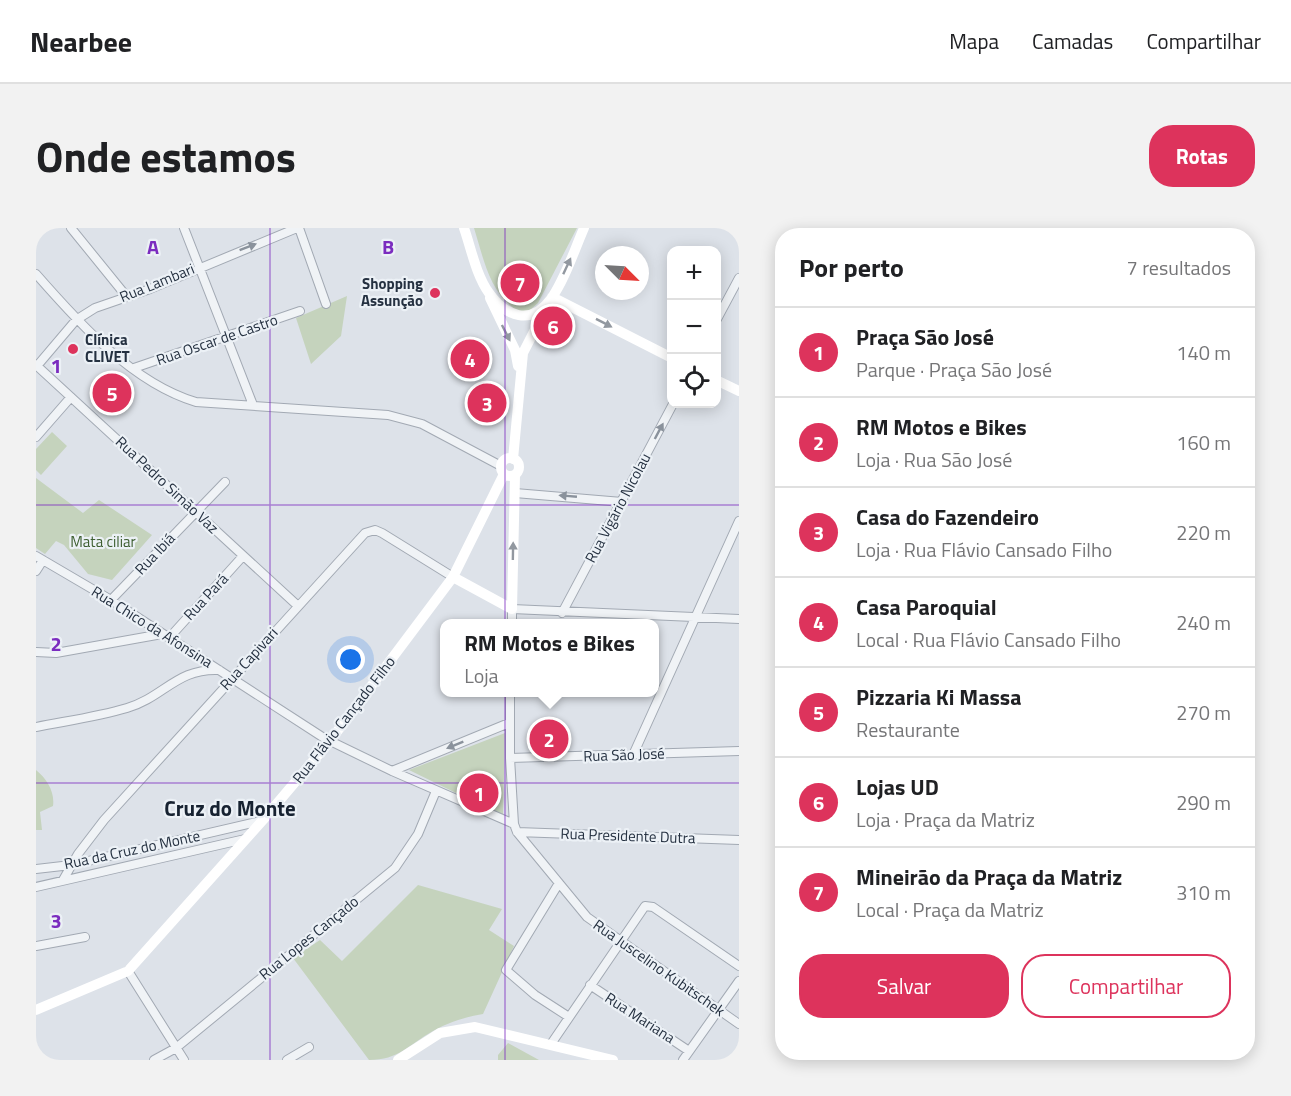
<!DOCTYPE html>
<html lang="pt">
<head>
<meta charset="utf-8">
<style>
	:root { --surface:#fff; --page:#f2f2f2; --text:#202124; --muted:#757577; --line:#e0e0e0; --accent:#dd335c }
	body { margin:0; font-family:"Titillium Web",sans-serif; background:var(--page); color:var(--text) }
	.controls { position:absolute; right:18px; top:18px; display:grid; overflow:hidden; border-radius:12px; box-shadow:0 3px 15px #0003 }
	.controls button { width:54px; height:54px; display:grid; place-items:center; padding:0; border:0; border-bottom:2px solid var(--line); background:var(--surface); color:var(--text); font:30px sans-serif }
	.compass { position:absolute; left:559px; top:18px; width:54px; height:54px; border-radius:50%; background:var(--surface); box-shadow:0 3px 15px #0003; rotate:114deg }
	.you { position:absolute; left:315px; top:432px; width:21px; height:21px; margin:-15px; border:4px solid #fff; border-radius:50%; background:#1a73e8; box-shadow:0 0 0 9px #1a73e833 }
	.badge { display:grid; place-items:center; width:39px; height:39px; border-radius:50%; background:var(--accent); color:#fff; font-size:20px; font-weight:700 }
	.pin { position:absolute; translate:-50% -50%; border:3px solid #fff; box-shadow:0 2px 6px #0006 }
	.popup { position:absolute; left:404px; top:391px; width:219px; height:78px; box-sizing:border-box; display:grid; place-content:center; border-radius:12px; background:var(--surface); filter:drop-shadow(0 2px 4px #0005); font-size:20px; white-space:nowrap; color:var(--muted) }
	.popup b { font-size:22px; color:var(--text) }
	.popup::after { content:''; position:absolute; left:50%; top:100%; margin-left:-12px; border:12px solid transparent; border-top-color:var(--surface) }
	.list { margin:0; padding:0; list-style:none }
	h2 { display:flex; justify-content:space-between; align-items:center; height:78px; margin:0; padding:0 24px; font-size:26px }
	h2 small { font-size:20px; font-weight:400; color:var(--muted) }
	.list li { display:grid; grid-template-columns:39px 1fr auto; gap:18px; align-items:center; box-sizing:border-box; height:90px; padding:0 24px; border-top:2px solid var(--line) }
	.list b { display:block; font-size:22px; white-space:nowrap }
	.list p { margin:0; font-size:20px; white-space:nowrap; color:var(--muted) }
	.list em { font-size:20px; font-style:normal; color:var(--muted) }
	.actions { display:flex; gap:12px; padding:18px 24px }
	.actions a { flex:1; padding:14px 0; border:2px solid var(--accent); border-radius:24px; text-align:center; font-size:21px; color:var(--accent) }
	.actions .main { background:var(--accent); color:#fff }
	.icon { flex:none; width:33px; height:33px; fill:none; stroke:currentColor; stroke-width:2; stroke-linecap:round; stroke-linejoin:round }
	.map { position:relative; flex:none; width:703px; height:832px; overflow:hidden; border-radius:24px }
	header { display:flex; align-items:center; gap:36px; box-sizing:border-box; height:84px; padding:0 30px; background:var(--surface); border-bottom:2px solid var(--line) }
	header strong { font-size:28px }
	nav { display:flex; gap:33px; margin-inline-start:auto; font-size:21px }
	.intro { display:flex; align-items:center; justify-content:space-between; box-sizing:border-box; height:144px; padding:0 36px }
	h1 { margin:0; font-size:42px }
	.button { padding:15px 27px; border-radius:24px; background:var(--accent); color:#fff; font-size:21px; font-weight:700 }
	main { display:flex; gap:36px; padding:0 36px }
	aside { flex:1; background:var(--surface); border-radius:24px; box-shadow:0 3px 15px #0003 }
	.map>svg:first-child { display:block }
	.green { fill:#c5d3bd }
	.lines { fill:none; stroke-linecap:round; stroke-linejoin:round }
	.street-casing { stroke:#a2a9b3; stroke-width:10 }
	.street { stroke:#f0f3f6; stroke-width:8 }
	.secondary { stroke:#fff; stroke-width:10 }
	.oneway { fill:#8a929c }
	.oneway2 { fill:#9298a0 }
	.grid { fill:none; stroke:#7b2cbf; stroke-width:1.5; stroke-opacity:0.55 }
	.poi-dot { fill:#dd335c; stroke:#ecf1f6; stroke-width:2 }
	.labels { text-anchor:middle; stroke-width:4.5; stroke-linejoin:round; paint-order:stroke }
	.street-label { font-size:15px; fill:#253141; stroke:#ecf1f6 }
	.poi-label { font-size:15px; font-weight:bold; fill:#253141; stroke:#ecf1f6; text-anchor:end }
	.park-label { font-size:15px; fill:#3d5e30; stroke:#ecf1f6 }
	.district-label { font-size:21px; font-weight:bold; fill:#172231; stroke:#ecf1f6 }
	.grid-label { font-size:20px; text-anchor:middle; font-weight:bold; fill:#7b2cbf; stroke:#ecf1f6; stroke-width:4.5; stroke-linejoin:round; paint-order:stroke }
</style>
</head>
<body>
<header>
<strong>Nearbee</strong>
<nav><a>Mapa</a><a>Camadas</a><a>Compartilhar</a></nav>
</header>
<div class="intro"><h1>Onde estamos</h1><a class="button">Rotas</a></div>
<main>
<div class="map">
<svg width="703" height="832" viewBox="0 0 703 832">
	<rect width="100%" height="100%" fill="#dde2e9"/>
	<path class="green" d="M438 0H541L502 75 493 83 485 85C454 68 448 32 438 0Z
		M311 68 305 108 275 136 260 90Z
		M16 204 31 218 5 247 0 242V221Z
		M0 250 47 285 63 272 116 307 76 352 52 346 28 317 20 313 9 326 0 320Z
		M469 505 467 588 373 542Z
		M0 542C11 551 19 564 17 578L4 584 6 602H0Z
		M382 657 466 681 453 702 478 718 447 786C429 789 413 794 397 803 372 817 363 832 333 832L257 730 284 712 306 733Z
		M472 815 503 832H462V827Z"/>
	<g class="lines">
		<defs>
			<path id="street" d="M35 0 91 69
				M148 0 217 177
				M263 0 290 76
				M0 46C42 94 96 155 160 174L352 187 386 196 465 238
				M680 93 703 50
				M0 137 262 378
				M1 138 40 92 59 80 114 61 261 0
				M98 140 264 83
				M0 209 35 169
				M479 265 586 274
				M0 328 75 372 288 510 356 543
				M0 343 7 332
				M75 372 189 254
				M526 385 637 176
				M476 396V381L703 391
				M133 410 207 328
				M0 424 20 425 126 406
				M474 464V530L478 596 481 604 551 689 703 796
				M473 495 356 543 478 596
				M0 499C30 493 61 489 91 480 128 469 141 440 183 442
				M597 527 703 293
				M474 530 703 523
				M481 604 703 612
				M0 641 35 637 225 593
				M27 652 42 626 68 592 329 305 339 302 346 305 417 349
				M523 655 470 742 499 767 533 789
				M0 659 209 611
				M0 718 49 709
				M92 743 148 832
				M554 757 653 823
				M515 816 609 678 617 679 703 738
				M118 832 140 820 359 640 382 606 400 563
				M251 832 273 819
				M647 832 703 753"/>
		</defs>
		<use href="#street" class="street-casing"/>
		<use href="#street" class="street"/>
		<path class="secondary" d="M428 0C435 20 440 47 453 65 470 89 495 98 515 71 529 51 538 23 548 0
			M516 69 636 130
			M454 70 479 122 482 138
			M680 152 703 163
			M465 239a9 9 0 1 1 18 0a9 9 0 1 1-18 0Z
			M477 231 487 125 510 80
			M417 349 476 381
			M476 381 479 247
			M0 782 92 743 227 592 294 513 417 349 468 246
			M362 832 404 805 439 799 577 832"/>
	</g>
	<defs><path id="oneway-solid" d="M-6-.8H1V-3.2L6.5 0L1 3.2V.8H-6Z" transform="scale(1.5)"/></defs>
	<g class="oneway">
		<use href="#oneway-solid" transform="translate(212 19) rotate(-21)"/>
		<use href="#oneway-solid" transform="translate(623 203) rotate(-62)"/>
		<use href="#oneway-solid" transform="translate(532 268) rotate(-175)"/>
		<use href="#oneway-solid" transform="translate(419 517) rotate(158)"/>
	</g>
	<g class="oneway2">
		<use href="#oneway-solid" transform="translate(531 38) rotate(-65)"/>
		<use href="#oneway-solid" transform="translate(568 95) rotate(27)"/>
		<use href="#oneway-solid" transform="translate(470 105) rotate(63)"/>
		<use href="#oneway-solid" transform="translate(477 323) rotate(-89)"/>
	</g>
	<path class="grid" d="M234 0V832M469 0V832M0 277H703M0 555H703"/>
	<g class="poi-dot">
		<circle cx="399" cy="65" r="6"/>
		<circle cx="37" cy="121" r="6"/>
	</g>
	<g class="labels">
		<g class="street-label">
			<text transform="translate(121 55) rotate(-22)" y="5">Rua Lambari</text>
			<text transform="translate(181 112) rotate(-19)" y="5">Rua Oscar de Castro</text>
			<text transform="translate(131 257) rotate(43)" y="5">Rua Pedro Simão Vaz</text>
			<text transform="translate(582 280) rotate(-62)" y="5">Rua Vigário Nicolau</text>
			<text transform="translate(119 326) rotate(-47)" y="5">Rua Ibiá</text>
			<text transform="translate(170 369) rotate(-47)" y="5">Rua Pará</text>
			<text transform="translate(116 399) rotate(32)" y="5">Rua Chico da Afonsina</text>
			<text transform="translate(213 431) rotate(-48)" y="5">Rua Capivari</text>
			<text transform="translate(308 492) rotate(-52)" y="5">Rua Flávio Cançado Filho</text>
			<text transform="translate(588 527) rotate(-2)" y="5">Rua São José</text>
			<text transform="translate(592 608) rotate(2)" y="5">Rua Presidente Dutra</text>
			<text transform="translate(96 622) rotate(-12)" y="5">Rua da Cruz do Monte</text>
			<text transform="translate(273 710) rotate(-39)" y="5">Rua Lopes Cançado</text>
			<text transform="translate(623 740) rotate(35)" y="5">Rua Juscelino Kubitschek</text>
			<text transform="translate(604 790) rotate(33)" y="5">Rua Mariana</text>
		</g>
		<g class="poi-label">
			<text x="387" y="61">Shopping<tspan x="387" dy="17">Assunção</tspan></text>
			<text x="49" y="117" text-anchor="start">Clínica<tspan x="49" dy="17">CLIVET</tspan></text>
		</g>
		<g class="park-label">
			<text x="67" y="319">Mata ciliar</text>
		</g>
		<g class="district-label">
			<text x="194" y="588">Cruz do Monte</text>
		</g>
	</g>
	<g class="grid-label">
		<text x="117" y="26">A</text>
		<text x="352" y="26">B</text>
		<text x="20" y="145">1</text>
		<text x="20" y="423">2</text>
		<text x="20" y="700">3</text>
	</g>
</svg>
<div class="controls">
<button>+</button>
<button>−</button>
<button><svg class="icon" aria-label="locate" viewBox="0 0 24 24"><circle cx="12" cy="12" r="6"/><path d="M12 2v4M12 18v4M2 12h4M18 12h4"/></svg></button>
</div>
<svg class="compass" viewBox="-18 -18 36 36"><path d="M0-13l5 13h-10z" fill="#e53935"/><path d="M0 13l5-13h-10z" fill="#757577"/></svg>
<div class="you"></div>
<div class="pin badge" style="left:443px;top:565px">1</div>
<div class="pin badge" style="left:513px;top:511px">2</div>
<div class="popup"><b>RM Motos e Bikes</b>Loja</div>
<div class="pin badge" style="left:451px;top:175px">3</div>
<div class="pin badge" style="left:434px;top:131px">4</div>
<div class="pin badge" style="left:76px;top:165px">5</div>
<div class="pin badge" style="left:517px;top:98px">6</div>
<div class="pin badge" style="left:484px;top:55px">7</div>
</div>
<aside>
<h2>Por perto<small>7 resultados</small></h2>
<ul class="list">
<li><span class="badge">1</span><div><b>Praça São José</b><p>Parque · Praça São José</p></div><em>140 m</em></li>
<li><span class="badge">2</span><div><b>RM Motos e Bikes</b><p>Loja · Rua São José</p></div><em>160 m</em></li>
<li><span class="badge">3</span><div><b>Casa do Fazendeiro</b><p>Loja · Rua Flávio Cansado Filho</p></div><em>220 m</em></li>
<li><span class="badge">4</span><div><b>Casa Paroquial</b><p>Local · Rua Flávio Cansado Filho</p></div><em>240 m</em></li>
<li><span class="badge">5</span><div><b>Pizzaria Ki Massa</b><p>Restaurante</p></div><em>270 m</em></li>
<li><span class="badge">6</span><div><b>Lojas UD</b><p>Loja · Praça da Matriz</p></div><em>290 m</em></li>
<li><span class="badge">7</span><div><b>Mineirão da Praça da Matriz</b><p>Local · Praça da Matriz</p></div><em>310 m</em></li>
</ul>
<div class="actions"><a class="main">Salvar</a><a>Compartilhar</a></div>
</aside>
</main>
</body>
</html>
